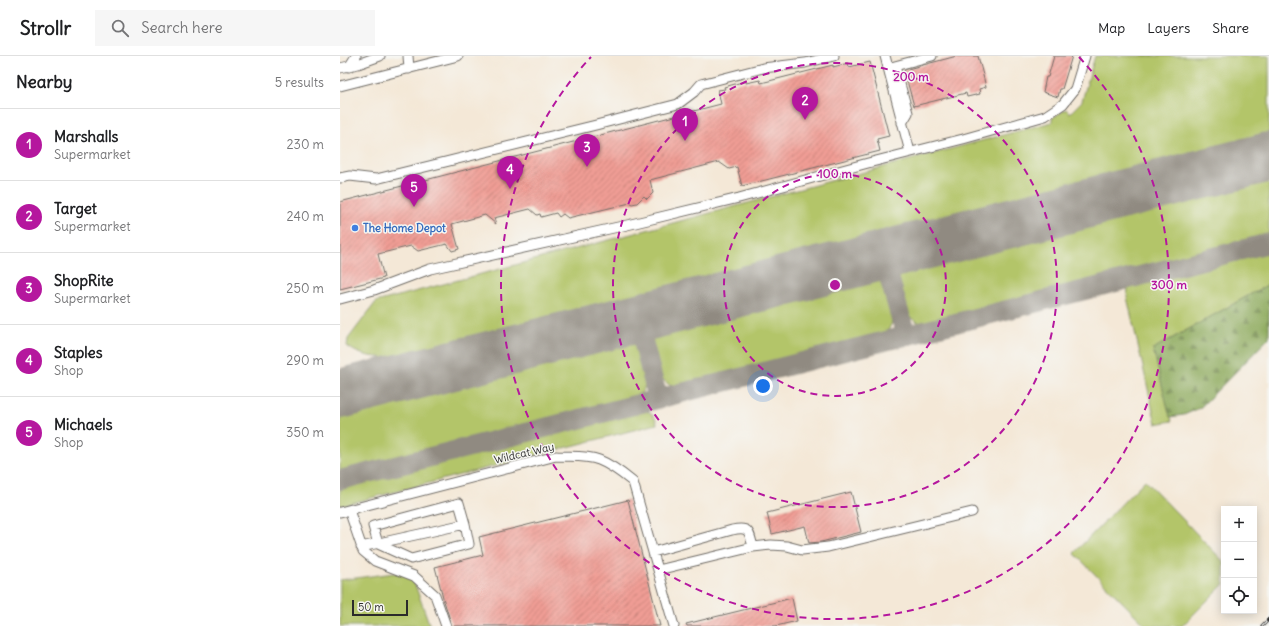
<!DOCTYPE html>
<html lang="en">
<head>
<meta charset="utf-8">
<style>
	:root { --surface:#fff; --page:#f6f6f6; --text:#202124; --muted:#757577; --line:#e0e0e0; --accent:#b5179e }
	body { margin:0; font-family:Delius,sans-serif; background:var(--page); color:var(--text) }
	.controls { position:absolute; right:12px; bottom:12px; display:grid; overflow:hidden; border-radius:0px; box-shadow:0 2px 10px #0003 }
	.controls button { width:36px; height:36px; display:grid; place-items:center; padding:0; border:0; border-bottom:1px solid var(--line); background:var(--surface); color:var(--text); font:20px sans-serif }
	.scale { position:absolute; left:12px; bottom:10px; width:56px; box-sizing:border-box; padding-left:4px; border:2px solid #2b2b2b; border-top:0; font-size:11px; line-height:14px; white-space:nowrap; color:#2b2b2b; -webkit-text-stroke:3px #f6f6f2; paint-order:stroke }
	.you { position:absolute; left:423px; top:330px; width:14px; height:14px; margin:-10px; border:3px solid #fff; border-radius:50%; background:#1a73e8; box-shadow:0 0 0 6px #1a73e833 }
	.badge { display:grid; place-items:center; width:26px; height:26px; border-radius:50%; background:var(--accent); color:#fff; font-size:13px; font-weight:700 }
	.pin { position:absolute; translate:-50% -33px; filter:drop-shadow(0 1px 2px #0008) }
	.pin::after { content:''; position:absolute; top:21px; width:14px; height:12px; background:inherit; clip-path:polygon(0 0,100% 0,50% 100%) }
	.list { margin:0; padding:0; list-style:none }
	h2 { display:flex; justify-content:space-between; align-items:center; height:52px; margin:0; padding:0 16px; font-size:17px }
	h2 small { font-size:13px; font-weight:400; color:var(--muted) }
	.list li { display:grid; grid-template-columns:26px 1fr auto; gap:12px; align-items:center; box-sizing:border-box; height:72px; padding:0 16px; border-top:1px solid var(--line) }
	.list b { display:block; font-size:15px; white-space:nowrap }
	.list p { margin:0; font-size:13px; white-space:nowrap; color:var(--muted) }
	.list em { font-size:13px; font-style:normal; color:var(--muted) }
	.icon { flex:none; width:22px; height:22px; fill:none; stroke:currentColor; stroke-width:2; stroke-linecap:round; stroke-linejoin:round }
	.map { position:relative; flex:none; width:929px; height:570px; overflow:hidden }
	header { display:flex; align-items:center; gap:24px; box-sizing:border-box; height:56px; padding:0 20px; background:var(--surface); border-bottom:1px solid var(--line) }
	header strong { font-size:19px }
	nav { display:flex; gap:22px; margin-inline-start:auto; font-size:14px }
	.search { width:280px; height:36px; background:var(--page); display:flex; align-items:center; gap:10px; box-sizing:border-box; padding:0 14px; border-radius:0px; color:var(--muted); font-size:15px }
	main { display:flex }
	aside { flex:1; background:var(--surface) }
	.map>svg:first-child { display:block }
	.green { fill:#b3c569; stroke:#6f784a }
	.forest { fill:url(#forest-firs); stroke:#5c6a44 }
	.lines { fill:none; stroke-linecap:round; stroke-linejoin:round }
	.taxiway { stroke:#908a81; stroke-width:20 }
	.runway { stroke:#908a81; stroke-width:50 }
	.building { fill:url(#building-hatch) }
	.minor-casing { stroke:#716d67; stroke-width:11 }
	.minor { stroke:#fff; stroke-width:9 }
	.rail-casing { stroke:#2b2b2b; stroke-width:3.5 }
	.rail { stroke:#f6f6f2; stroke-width:2; stroke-dasharray:6; stroke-linecap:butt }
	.ring { fill:none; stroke:#b5179e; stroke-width:2; stroke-dasharray:7 5 }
	.shop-dot { fill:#3f7fe0; stroke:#f6f6f2; stroke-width:1.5 }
	.labels { text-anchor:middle; stroke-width:3; stroke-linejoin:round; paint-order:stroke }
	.shop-label { font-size:11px; font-weight:bold; fill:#366cbe; stroke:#f6f6f2; text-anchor:start }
	.street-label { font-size:11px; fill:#2b2b2b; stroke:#f6f6f2 }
	.centre { fill:#b5179e; stroke:#f6f6f2; stroke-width:2 }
	.ring-label { font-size:12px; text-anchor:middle; font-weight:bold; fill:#b5179e; stroke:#f6f6f2; stroke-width:3; stroke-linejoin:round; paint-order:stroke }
</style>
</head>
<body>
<header>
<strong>Strollr</strong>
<div class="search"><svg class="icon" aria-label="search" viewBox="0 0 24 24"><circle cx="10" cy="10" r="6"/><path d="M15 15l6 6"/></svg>Search here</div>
<nav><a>Map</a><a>Layers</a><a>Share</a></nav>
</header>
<main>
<aside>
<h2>Nearby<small>5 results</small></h2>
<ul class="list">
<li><span class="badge">1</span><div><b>Marshalls</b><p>Supermarket</p></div><em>230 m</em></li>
<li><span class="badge">2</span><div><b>Target</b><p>Supermarket</p></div><em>240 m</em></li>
<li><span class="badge">3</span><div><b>ShopRite</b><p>Supermarket</p></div><em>250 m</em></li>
<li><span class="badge">4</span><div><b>Staples</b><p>Shop</p></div><em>290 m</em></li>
<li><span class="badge">5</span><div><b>Michaels</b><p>Shop</p></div><em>350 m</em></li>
</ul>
</aside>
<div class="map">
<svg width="929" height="570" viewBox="0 0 929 570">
	<defs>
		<pattern id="forest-firs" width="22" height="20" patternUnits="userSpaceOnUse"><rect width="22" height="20" fill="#8eaa5d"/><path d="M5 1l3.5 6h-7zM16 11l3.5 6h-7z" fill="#748b4d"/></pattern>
		<pattern id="building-hatch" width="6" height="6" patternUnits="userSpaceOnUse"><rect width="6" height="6" fill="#f09d94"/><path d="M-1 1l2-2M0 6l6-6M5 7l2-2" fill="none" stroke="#c38079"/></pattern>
	</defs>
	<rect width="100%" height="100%" fill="#f6f6f2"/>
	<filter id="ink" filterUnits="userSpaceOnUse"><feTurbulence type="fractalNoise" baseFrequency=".025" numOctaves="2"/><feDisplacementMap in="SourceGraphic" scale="8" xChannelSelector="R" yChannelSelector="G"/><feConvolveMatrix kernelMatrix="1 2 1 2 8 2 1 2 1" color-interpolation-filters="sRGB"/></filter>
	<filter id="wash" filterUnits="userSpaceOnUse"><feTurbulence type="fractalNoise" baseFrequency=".012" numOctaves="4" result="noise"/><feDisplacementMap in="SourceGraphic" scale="16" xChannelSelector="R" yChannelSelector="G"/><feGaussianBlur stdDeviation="0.9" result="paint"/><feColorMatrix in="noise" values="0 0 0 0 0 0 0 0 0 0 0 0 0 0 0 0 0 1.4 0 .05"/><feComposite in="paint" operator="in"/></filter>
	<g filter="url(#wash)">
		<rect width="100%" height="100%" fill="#f4e8d7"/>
		<path class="green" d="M755 0H929V80L43 306 41 301C29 301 17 298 7 290L8 283 36 246 712 66V62L726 53 730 57 742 45Z
			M929 124V179L585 268C580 267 574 265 570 261 565 256 556 224 560 218Z
			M929 192V228L813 293 832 365 816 368 787 241 788 232 794 226Z
			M541 223 544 224 546 229C550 246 560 266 543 279L341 331C317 333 315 302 311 284V281Z
			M293 286 297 289 299 293C303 309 314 333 294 342L0 417V361Z
			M295 353C305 352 316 358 317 368L0 450V429Z
			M805 424 884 506V528L842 570H806L734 497Z
			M70 515 90 570H0V524Z"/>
		<path class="forest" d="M929 228V282L860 352 844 359 830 361 813 293Z"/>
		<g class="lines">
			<path class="taxiway" d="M543 200 566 280
				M297 262 318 343
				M0 424 929 187"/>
			<path class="runway" d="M0 338 929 101"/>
		</g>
		<g id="blocks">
			<path class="building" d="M617 0H638L646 31 639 33 640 38 627 41 626 37 574 50 564 14Z
				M714 0H732L722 33H720L718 41 703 36 706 21H708Z
				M530 6 549 80 537 83 540 95 402 130 397 111 389 113 379 106 310 124 313 137 307 143 304 140 297 147 292 148 290 147 228 162 223 158 219 161 216 157 201 161 200 158 197 159 190 153 154 162 156 168 145 159 112 168 119 193 112 195 107 188 78 195 71 190 38 198 44 222 0 233V146L381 48 378 34 385 33 384 31 406 25V27L420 24 421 27 493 9V11L508 7 509 11Z
				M511 436 521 476 481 486 469 487 465 470 432 478 427 457Z
				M288 444 320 570H112L104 545 95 511 143 499 139 481Z
				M452 542 457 565 436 570H347L346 568Z"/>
		</g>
	</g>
	<g filter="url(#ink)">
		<use href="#blocks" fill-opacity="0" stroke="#716d67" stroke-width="1"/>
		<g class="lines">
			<defs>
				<path id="minor" d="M68 0 69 13
					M545 0 570 96
					M555 10 568 57 562 67
					M9 11 16 0
					M551 11 592 0
					M0 12 18 8 40 0
					M0 30 118 0
					M0 122 10 120 36 123 256 69 338 48 354 36 361 28 423 12 465 7 494 0
					M0 243 34 234 90 213 287 169 399 142 528 107 623 83 705 60 723 48 735 33 745 0
					M9 454 23 495 35 505 74 520 95 539 106 570
					M0 456 216 400C230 401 246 399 259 404 272 409 283 418 293 426L334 570
					M21 491 125 468 119 447 33 470 38 488 71 503 129 488 125 468
					M313 496 392 474C410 470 409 476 413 491
					M318 514 413 491 431 489 447 490 462 494 488 491 632 456"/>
			</defs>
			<use href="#minor" class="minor-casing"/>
			<use href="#minor" class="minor"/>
			<defs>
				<path id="rail" d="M922 570 929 563"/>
			</defs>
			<use href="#rail" class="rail-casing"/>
			<use href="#rail" class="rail"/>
		</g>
	</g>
	<g class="ring">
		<circle cx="495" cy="229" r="111"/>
		<circle cx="495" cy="229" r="222"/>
		<path d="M739 1A334 334 0 1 1 251 1"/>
	</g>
	<circle class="shop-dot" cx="15" cy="172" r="4"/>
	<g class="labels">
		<g class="shop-label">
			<text x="23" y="176">The Home Depot</text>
		</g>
		<g class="street-label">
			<text transform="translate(184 397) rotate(-13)" y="4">Wildcat Way</text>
		</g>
	</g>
	<circle cx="495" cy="229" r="6" class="centre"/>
	<g class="ring-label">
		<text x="571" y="25">200 m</text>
		<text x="495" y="122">100 m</text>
		<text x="829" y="233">300 m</text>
	</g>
</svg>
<div class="controls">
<button>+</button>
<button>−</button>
<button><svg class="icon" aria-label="locate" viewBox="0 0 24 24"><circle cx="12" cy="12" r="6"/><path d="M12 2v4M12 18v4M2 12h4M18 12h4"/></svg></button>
</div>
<div class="scale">50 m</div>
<div class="you"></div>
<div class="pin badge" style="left:345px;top:85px">1</div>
<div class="pin badge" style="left:465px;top:64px">2</div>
<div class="pin badge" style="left:247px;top:111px">3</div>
<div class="pin badge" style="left:170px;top:133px">4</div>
<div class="pin badge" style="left:74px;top:151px">5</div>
</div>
</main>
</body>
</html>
